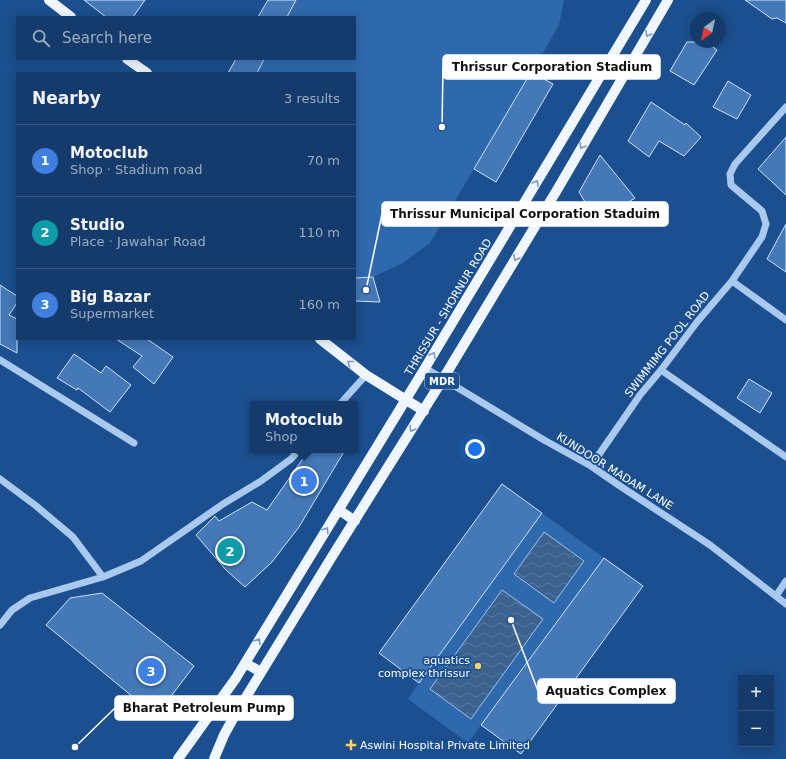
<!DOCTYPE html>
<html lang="en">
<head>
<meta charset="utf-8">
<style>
	:root { --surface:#143b6b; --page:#214673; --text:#f1f3f6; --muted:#9dadc1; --line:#33557e; --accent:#d6ab8b }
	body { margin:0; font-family:"DejaVu Sans",sans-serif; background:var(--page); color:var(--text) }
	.controls { position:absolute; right:12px; bottom:12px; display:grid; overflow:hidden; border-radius:0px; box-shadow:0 2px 10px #0003 }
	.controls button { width:36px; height:36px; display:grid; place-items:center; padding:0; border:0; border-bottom:1px solid var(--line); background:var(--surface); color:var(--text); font:20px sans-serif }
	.compass { position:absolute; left:690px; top:12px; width:36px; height:36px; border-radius:50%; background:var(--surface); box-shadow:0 2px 10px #0003; rotate:213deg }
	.you { position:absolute; left:475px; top:449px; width:14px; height:14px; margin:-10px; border:3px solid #fff; border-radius:50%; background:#1a73e8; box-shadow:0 0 0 6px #1a73e833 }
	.badge { display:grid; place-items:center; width:26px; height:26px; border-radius:50%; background:var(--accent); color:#fff; font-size:13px; font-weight:700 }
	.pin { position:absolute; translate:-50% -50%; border:2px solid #fff; box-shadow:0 1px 4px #0006 }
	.popup { position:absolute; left:250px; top:401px; width:108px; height:52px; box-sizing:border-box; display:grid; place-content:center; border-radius:0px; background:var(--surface); filter:drop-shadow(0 1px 3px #0005); font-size:13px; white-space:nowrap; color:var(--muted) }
	.popup b { font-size:15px; color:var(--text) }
	.popup::after { content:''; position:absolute; left:50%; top:100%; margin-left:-8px; border:8px solid transparent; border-top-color:var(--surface) }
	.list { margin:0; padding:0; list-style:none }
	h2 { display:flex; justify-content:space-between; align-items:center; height:52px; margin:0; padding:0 16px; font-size:17px }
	h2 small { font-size:13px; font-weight:400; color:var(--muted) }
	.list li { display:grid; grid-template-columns:26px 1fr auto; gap:12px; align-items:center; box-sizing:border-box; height:72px; padding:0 16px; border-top:1px solid var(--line) }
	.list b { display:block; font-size:15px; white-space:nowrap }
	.list p { margin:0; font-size:13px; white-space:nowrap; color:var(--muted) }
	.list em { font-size:13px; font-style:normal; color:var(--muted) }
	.icon { flex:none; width:22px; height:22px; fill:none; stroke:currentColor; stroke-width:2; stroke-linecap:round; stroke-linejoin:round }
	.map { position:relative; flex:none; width:786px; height:759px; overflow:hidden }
	.search { position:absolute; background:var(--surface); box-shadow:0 2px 10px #0003; left:16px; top:16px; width:340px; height:44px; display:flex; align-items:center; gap:10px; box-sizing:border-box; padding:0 14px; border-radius:0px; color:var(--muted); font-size:15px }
	.panel { position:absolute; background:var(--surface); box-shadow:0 2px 10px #0003; left:16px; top:72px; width:340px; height:268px; border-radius:0px }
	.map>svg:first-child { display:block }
	.green { fill:#2e69ad }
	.water { fill:url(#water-waves); stroke:#9cc4f0 }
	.building { fill:#4478b7; stroke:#cfe3fa }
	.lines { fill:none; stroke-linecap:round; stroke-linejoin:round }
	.minor { stroke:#a9c9ee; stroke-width:7 }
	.major { stroke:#f0f6ff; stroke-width:10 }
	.oneway { stroke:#7b9ac1 }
	.poi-dot { fill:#ffd166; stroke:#1b4f8f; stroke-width:1.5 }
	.labels { text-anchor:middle; stroke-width:3.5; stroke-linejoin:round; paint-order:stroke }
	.shield { fill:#1b4f8f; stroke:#bbcadd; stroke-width:1 }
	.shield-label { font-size:10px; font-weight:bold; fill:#fff }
	.street-label { font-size:11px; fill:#fff; stroke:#1b4f8f }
	.poi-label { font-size:11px; fill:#fff; stroke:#1b4f8f; text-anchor:end }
	.leader { fill:none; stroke:#fff; stroke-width:1.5 }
	.callout-dot { fill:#fff; stroke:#1b4f8f; stroke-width:1.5 }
	.callout { fill:#fff; stroke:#fff; stroke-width:1.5 }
	.callout-label { font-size:12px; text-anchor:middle; font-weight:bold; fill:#111 }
</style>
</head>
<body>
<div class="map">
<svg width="786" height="759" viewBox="0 0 786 759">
	<defs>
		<pattern id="water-waves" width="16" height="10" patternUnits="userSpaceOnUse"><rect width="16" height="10" fill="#3c6290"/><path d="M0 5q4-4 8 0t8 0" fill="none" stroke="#597aa1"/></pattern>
	</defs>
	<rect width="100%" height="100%" fill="#1b4f8f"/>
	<path class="green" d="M268 0H564L559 25 532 72 553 84 496 182 474 169 430 243 403 263 373 277 380 302 355 301V73H228L236 59H355V17H258Z
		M502 484 643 586 521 754 481 725 468 743 408 699 419 683 379 653Z"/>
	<path class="water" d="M544 532 584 561 554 603 514 574Z
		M502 590 543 619 471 719 430 689Z"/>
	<path class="building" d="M84 0H145L133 17H106Z
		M268 0H296L287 17H258Z
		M745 0H786V23L777 18 772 19Z
		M687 42H706L717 50 694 85 670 71Z
		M236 59H264L257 73H228Z
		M531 72 553 84 496 182 474 169Z
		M728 81 751 95 737 119 713 107Z
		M651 102 685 125 686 123 701 137 684 156 659 141 649 157 628 141Z
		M786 137V195L758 169Z
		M600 155 635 198 597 222 579 192Z
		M786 224V272L767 259Z
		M373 277 380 302 355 301V278Z
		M0 285 17 296V303L9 315 17 319V353L0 344Z
		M116 339H147L173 357 154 384 133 367 142 356Z
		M74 354 101 373 106 366 131 385 110 412 78 388 77 390 57 378Z
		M749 379 772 393 760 413 737 398Z
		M307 450H345L299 527 272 562 245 587 226 570 196 535 215 516 219 521 252 502 267 510 302 460Z
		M502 484 542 513 419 683 379 653Z
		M604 558 643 586 521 754 481 725Z
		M102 593 194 666 156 716 46 625 70 598Z"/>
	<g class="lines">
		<path class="minor" d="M732 281 786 320
			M0 360 134 443
			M425 368 544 440 591 466 620 486 710 545 786 604
			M661 370 786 457
			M340 404 366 375
			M591 466 640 395 661 370 697 322 732 281 762 237 766 224 762 211 731 185 730 174 735 164 786 107
			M0 479 35 505 73 537 103 577 30 598 12 610 0 625
			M103 577 141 561 223 504 261 481 291 459 299 450
			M776 596 786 581"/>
		<path class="major" d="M49 0 71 17
			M127 59 147 73
			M320 339 366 375 424 411
			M339 510 355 521
			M245 663 261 672
			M178 759 236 678 425 368 646 0
			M214 759 224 735 235 715 333 555 443 379 557 190 668 0"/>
	</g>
	<defs><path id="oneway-chevron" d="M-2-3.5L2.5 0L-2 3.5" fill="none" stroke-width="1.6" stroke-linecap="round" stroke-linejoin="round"/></defs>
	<g class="oneway">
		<use href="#oneway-chevron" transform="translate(648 34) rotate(120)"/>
		<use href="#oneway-chevron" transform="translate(582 146) rotate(120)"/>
		<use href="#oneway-chevron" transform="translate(536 183) rotate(-59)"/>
		<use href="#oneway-chevron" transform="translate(516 258) rotate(121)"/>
		<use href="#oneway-chevron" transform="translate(433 355) rotate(-59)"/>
		<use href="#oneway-chevron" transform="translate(350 363) rotate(-142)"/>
		<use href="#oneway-chevron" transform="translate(412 429) rotate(121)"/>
		<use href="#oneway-chevron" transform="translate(326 530) rotate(-58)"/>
		<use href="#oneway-chevron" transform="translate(258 641) rotate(-58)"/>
	</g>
	<g class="poi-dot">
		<circle cx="478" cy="666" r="4"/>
		<path d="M349 739h4v4h4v4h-4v4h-4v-4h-4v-4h4z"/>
	</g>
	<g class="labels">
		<rect class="shield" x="425" y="373" width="34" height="16" rx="3"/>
		<g class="shield-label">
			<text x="442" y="385">MDR</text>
		</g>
		<g class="street-label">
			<text transform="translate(448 307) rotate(-59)" y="4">THRISSUR - SHORNUR ROAD</text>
			<text transform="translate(667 344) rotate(-52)" y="4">SWIMMIMG POOL ROAD</text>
			<text transform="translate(615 471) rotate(32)" y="4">KUNDOOR MADAM LANE</text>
		</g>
		<g class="poi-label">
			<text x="470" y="664">aquatics<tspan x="470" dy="13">complex thrissur</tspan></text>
			<text x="360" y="749" text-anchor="start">Aswini Hospital Private Limited</text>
		</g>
	</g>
	<path class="leader" d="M442 127L443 67M366 290L382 214M511 620L538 691M75 747L115 708"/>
	<g class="callout-dot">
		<circle cx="442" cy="127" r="4"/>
		<circle cx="366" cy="290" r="4"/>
		<circle cx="511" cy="620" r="4"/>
		<circle cx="75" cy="747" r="4"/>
	</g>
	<g class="callout">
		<rect x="443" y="55" width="217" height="24" rx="4"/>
		<rect x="382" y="202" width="286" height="24" rx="4"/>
		<rect x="538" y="679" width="137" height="24" rx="4"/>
		<rect x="115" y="696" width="178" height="24" rx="4"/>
	</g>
	<g class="callout-label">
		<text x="552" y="71">Thrissur Corporation Stadium</text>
		<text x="525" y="218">Thrissur Municipal Corporation Staduim</text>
		<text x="606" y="695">Aquatics Complex</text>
		<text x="204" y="712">Bharat Petroleum Pump</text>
	</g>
</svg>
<div class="controls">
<button>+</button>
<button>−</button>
</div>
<svg class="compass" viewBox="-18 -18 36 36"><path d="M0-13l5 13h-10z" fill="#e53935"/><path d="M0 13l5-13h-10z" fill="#9dadc1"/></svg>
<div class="you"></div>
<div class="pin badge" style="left:304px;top:481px;background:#3f7fe0">1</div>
<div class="popup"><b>Motoclub</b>Shop</div>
<div class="pin badge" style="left:230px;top:551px;background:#0f9aa8">2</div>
<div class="pin badge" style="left:151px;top:671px;background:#3f7fe0">3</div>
<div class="search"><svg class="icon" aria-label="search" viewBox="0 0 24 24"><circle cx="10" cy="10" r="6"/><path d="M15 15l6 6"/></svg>Search here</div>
<section class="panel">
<h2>Nearby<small>3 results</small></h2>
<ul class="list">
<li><span class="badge" style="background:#3f7fe0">1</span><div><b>Motoclub</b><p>Shop · Stadium road</p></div><em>70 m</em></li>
<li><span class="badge" style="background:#0f9aa8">2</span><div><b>Studio</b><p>Place · Jawahar Road</p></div><em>110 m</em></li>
<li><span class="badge" style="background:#3f7fe0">3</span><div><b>Big Bazar</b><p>Supermarket</p></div><em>160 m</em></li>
</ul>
</section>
</div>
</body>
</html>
